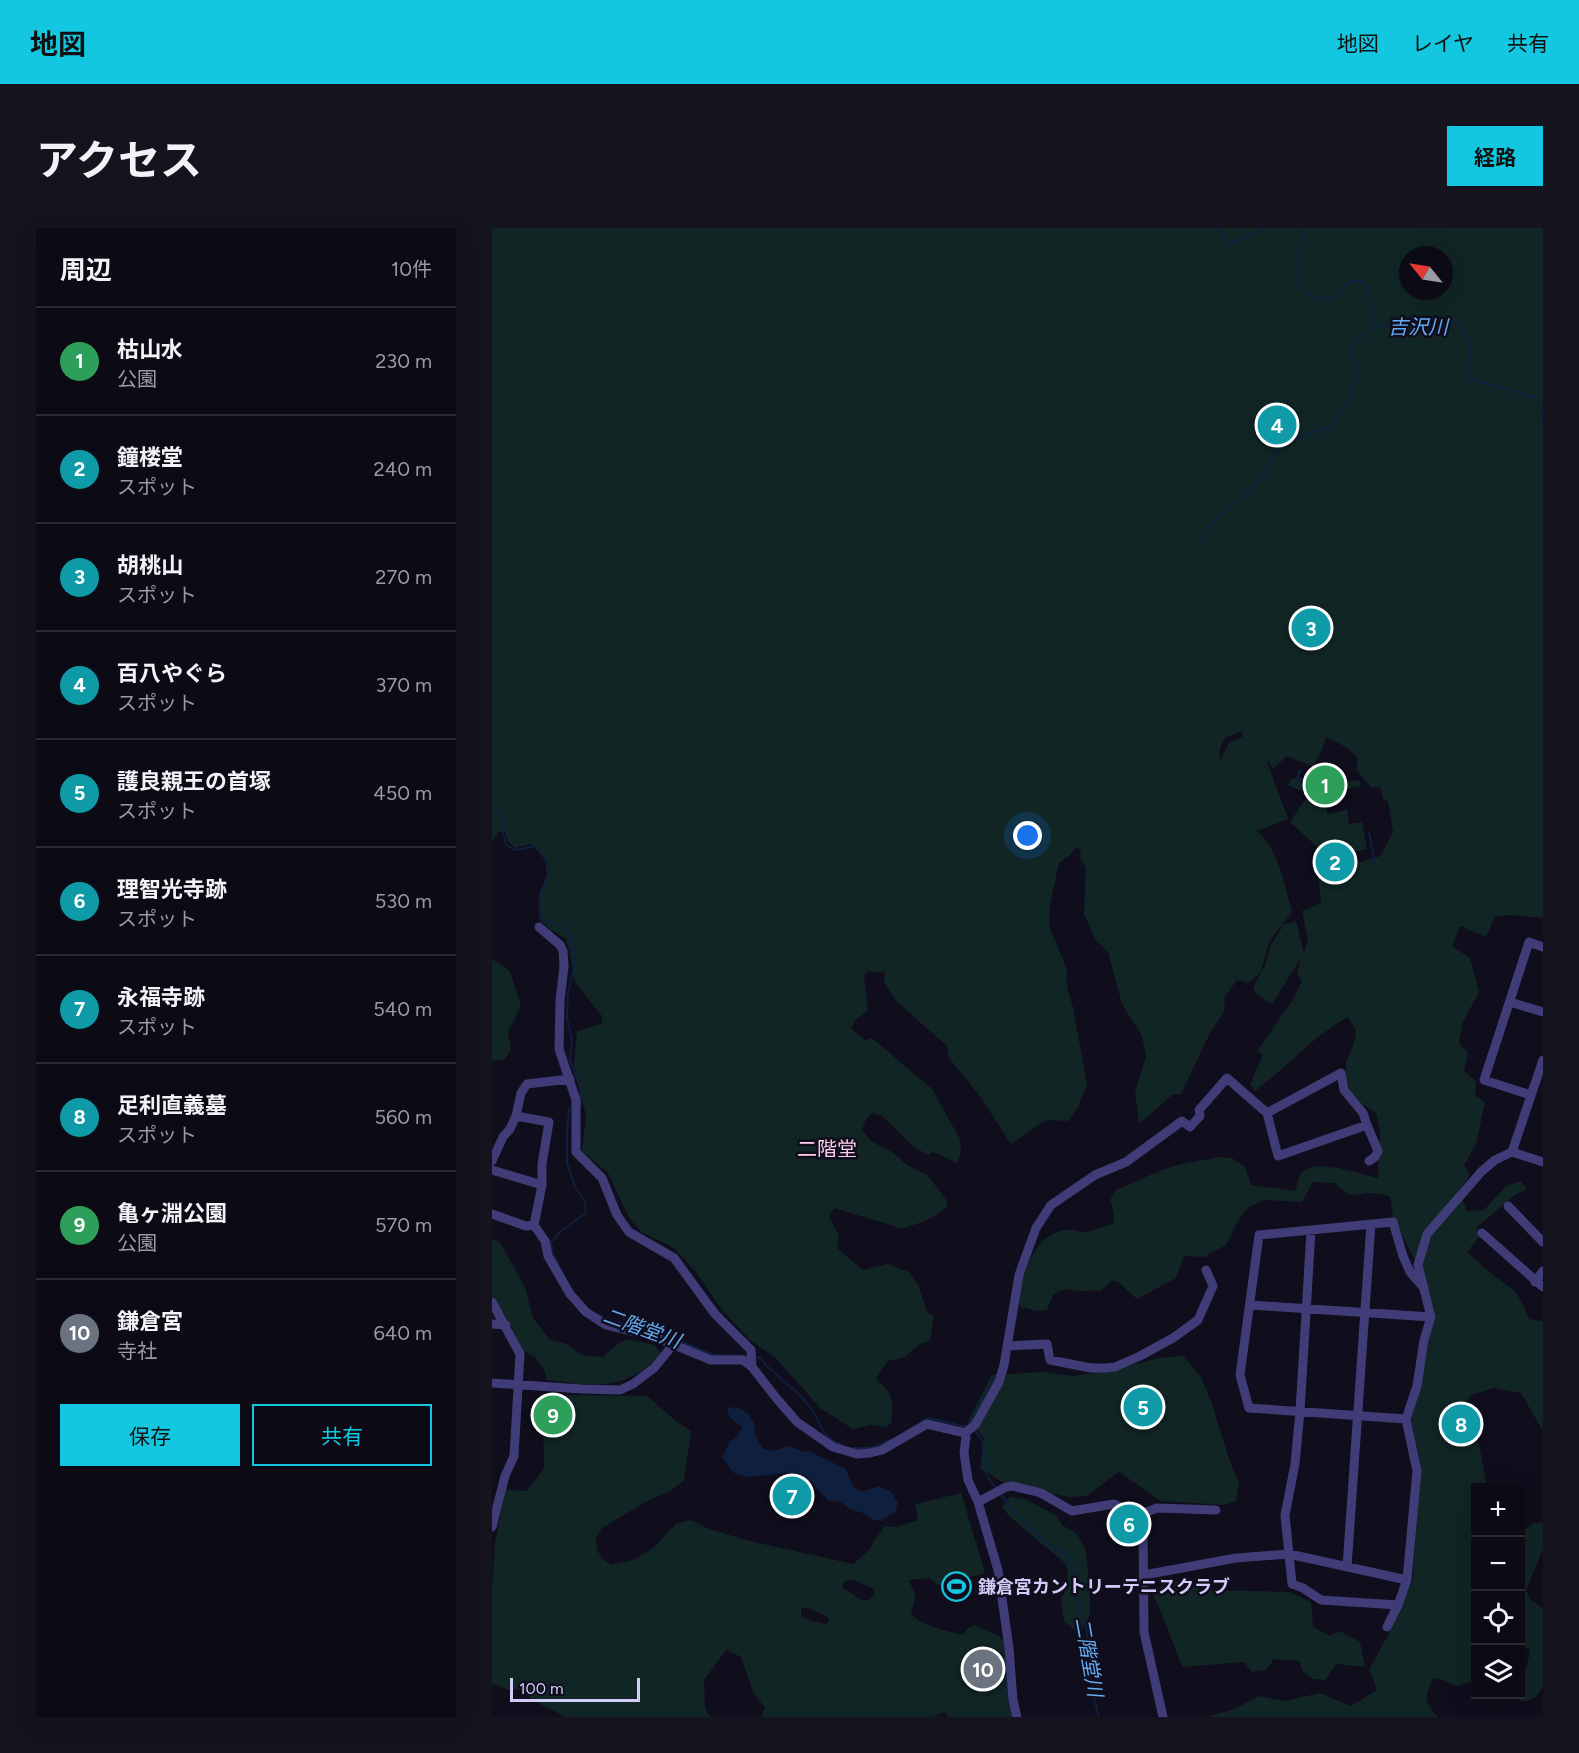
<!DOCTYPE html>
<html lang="ja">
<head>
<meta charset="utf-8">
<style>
	:root { --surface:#0c0a15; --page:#15131e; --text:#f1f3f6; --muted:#9a9aa0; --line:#2c2b34; --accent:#13c7e0 }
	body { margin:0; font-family:Figtree,"Noto Sans JP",sans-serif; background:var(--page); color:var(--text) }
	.controls { position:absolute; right:18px; bottom:18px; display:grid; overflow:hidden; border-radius:0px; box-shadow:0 6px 24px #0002 }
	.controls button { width:54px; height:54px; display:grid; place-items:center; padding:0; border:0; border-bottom:2px solid var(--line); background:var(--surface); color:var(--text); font:30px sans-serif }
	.compass { position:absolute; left:907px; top:18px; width:54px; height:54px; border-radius:50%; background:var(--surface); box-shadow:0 6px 24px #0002; rotate:300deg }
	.scale { position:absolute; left:18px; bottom:15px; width:130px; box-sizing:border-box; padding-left:6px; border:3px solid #d3ccfb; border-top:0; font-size:16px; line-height:21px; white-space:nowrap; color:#d3ccfb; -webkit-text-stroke:4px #100d1c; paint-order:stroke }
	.you { position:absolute; left:536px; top:608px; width:21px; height:21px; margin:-15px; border:4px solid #fff; border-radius:50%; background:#1a73e8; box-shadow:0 0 0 9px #1a73e833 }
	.badge { display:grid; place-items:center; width:39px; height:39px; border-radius:50%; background:var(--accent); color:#fff; font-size:20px; font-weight:700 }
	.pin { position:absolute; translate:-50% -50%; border:3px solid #fff; box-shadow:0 2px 6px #0006 }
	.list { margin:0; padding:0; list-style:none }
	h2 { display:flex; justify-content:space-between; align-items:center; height:78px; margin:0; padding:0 24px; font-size:26px }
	h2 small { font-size:20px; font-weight:400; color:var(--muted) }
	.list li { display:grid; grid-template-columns:39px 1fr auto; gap:18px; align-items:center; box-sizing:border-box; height:108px; padding:0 24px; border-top:2px solid var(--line) }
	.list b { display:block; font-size:22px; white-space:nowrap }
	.list p { margin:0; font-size:20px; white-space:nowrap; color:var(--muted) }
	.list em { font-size:20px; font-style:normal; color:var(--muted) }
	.actions { display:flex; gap:12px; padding:18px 24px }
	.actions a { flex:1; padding:14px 0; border:2px solid var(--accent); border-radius:0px; text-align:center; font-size:21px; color:var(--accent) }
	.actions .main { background:var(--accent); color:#111 }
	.icon { flex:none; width:33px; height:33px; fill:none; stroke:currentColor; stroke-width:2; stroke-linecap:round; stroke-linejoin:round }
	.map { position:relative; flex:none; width:1051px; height:1489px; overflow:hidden; border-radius:0px }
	header { display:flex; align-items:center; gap:36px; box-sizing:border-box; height:84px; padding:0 30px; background:var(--accent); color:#111 }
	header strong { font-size:28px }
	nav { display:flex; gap:33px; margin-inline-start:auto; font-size:21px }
	.intro { display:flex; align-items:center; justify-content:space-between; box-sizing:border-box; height:144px; padding:0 36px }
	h1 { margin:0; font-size:42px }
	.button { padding:15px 27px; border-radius:0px; background:var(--accent); color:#111; font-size:21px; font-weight:700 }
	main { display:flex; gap:36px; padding:0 36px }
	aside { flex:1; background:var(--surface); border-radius:0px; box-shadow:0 6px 24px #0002 }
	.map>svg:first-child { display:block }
	.green { fill:#112525; fill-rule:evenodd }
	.water { fill:#0f203e }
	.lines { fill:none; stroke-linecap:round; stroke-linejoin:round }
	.stream { stroke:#0f203e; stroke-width:2 }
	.street { stroke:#3f3c77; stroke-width:9 }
	.labels { text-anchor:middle; stroke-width:5; stroke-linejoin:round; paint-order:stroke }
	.poi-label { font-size:18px; font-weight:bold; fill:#d3ccfb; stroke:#100d1c; text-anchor:start }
	.water-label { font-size:20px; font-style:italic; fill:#63acf2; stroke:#100d1c }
	.neighbourhood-label { font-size:20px; fill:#fbcee9; stroke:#100d1c }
</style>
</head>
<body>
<header>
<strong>地図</strong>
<nav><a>地図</a><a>レイヤ</a><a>共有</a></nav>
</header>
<div class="intro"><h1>アクセス</h1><a class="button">経路</a></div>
<main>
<aside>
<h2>周辺<small>10件</small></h2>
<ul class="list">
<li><span class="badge" style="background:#2e9e5b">1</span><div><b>枯山水</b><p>公園</p></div><em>230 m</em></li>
<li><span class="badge" style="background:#0f9aa8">2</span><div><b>鐘楼堂</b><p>スポット</p></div><em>240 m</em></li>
<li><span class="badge" style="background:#0f9aa8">3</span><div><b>胡桃山</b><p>スポット</p></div><em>270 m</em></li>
<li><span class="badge" style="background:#0f9aa8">4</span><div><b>百八やぐら</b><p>スポット</p></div><em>370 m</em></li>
<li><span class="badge" style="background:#0f9aa8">5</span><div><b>護良親王の首塚</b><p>スポット</p></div><em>450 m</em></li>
<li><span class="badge" style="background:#0f9aa8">6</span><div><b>理智光寺跡</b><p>スポット</p></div><em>530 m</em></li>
<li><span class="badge" style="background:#0f9aa8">7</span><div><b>永福寺跡</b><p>スポット</p></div><em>540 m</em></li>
<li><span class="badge" style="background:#0f9aa8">8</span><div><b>足利直義墓</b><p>スポット</p></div><em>560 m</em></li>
<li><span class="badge" style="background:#2e9e5b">9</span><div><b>亀ヶ淵公園</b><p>公園</p></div><em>570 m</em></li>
<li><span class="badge" style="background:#6b7280">10</span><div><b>鎌倉宮</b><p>寺社</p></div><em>640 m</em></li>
</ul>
<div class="actions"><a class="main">保存</a><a>共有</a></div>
</aside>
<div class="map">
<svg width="1051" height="1489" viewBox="0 0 1051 1489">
	<rect width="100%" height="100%" fill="#100d1c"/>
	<path class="green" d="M0 0H1051V690L1019 687 1003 688 994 709 968 698 960 718 978 730 987 764 971 794 967 815 976 825 972 843 984 853 983 867 993 874 984 916 972 937 978 947 967 963 975 983 992 982 1014 958 1029 953 1035 961 1024 966 985 999 987 1009 975 1024C984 1031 992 1040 1001 1047 1024 1064 1026 1062 1037 1091L1051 1093V1203L1029 1165 1002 1160 979 1167 971 1179 986 1211 995 1259 984 1260V1451L982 1453 964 1458 951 1452 941 1450C933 1468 931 1474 946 1489H714L743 1481 766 1468 793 1473 828 1465 859 1478 885 1462 877 1441 896 1407 921 1352 928 1235 919 1191 929 1154 937 1112 943 1091 941 1076 931 1049 901 988 898 968C890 967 881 964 873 965 855 968 857 968 843 955L821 954 810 974 771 972 757 979 746 992 734 1017 712 1029 692 1028 684 1050 645 1071 626 1054 619 1053 609 1063C600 1061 597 1064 590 1063 575 1062 575 1059 561 1067L555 1082 546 1083 528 1079C523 1064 528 1059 533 1044 540 1025 551 1005 573 1002 579 1001 585 1004 591 1004 602 1003 612 999 622 995V985L618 972 624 962 665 944 685 937 727 929 740 930 753 939 759 957 803 963C805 959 806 950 809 946 822 928 869 947 886 950L888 903 884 885 860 870 854 851V834L862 815 864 803 856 789C820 809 795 839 763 863L758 856 771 827 765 823 800 773 810 753 805 745 809 730 780 776 765 767 761 759 773 738 779 717 792 696 804 693 812 725 816 713 810 683 829 675C829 660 824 647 826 633L832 631 838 640 862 636 888 628 901 604 896 573 891 571 888 559H879L864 542 866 530 854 519 834 509 830 522 821 539 795 528 781 541 773 528 796 591 765 603C785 618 794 660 800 684L777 714 769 744 756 755 745 752 732 770 733 782 718 805 689 866 680 867 647 896 643 864 654 829 650 808 630 776 616 724 604 712 592 686 594 640 588 629 589 622 584 619 578 627 567 635 558 677 557 698 575 741 574 751 576 763 581 779 595 857 586 879 576 893 554 892 519 916 487 867 457 830 455 818 404 773 392 754 393 745 375 743 372 749 376 782 363 793 359 800 373 812 380 810 440 861 468 911 469 925 465 935 441 924 435 927 420 917 390 888 380 885 374 891 370 902 379 913 400 924 415 937 435 947 453 970 456 978C442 991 424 997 407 1001L402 998 342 980 337 988 347 1008 345 1020 371 1042 395 1036 417 1044 427 1059 435 1085 442 1088 438 1113 428 1116 413 1129 396 1133 384 1150C400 1167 403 1170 399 1195L393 1199 379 1197 361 1201 328 1180 284 1130 258 1112 230 1082 203 1043 181 1019 149 1004 137 990 116 945 90 923 94 888 82 836 85 803 110 796V788L82 753 80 735 74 710 59 702 49 693 47 666 55 646 53 632 40 616 23 620 15 612 13 603 7 604 0 614ZM916 27H952V63H916ZM750 503V509L737 515 727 534 728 520 733 510Z
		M828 549 849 554 868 552 869 558C844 563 819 571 796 557L800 550 812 551Z
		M825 568 834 575 835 586 855 582 857 596 870 594 875 621 836 629 798 594 812 573Z
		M0 731 18 743 29 778 16 804 19 821 13 831 0 833Z
		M0 1010 9 1016 33 1059 41 1090 58 1112 75 1116 89 1127 111 1129 124 1117 135 1111 163 1117 169 1126C133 1164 102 1158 55 1152L52 1141 43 1129 30 1122 18 1096 0 1068Z
		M691 1128 709 1149 720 1176 738 1234 747 1254 744 1273 732 1277 669 1273 627 1244 594 1268 577 1269 556 1265 537 1258 510 1254 488 1240 492 1210 477 1191 500 1147 551 1144 581 1148 613 1143 668 1130Z
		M80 1167 155 1168 184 1193 199 1203 192 1253 177 1264 159 1271 110 1300 104 1310 105 1322 110 1330 119 1337 141 1332 160 1321 184 1296 199 1292 217 1301 258 1313 361 1336 377 1322 382 1313 393 1298 404 1299 426 1292 423 1276 469 1265 493 1345 445 1357 438 1350 416 1352C426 1369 424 1368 419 1386 431 1399 454 1402 471 1407L477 1399 483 1397 507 1408 515 1417 516 1439 514 1453 523 1489H457L452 1484 441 1489H269L273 1480 261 1464 249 1429 234 1422 212 1452 213 1481 218 1489H74L38 1471 36 1462H17L2 1456 0 1457V1361L3 1314 14 1262 35 1263 52 1240 51 1179 61 1171ZM362 1352 382 1361V1367L377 1372H369L350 1359 352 1353ZM309 1380H316L336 1389 337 1393 334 1396 316 1392 309 1388Z
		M518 1269 533 1271 565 1288 570 1297 585 1306 593 1320 597 1349 598 1385 595 1394 588 1402 583 1403 572 1393 569 1371 577 1356 574 1336 517 1288 510 1279Z
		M1051 1294V1321L1034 1362 1038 1371 1051 1381V1458C1045 1469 1042 1473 1029 1473L1026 1467 1028 1466C1028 1449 1039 1436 1037 1420H1029V1304L1042 1295Z
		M683 1353 712 1362 798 1364 819 1374 821 1399 838 1408 848 1403 868 1414 873 1439 844 1436 834 1452 821 1451 811 1444 807 1433 782 1431 774 1442 760 1444 752 1434 690 1439 668 1381 661 1367 670 1358Z"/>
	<path class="water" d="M807 541 810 542 806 551 823 548 834 555 832 561 812 554 803 553Z
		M245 1179 256 1186 263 1196 262 1204 270 1220C279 1224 286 1223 295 1218L313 1224 317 1223 354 1241C362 1262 364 1268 386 1258L398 1263 406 1274 404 1283 389 1293 382 1292 371 1285 357 1281 349 1274 336 1272 317 1252 296 1245 257 1249 242 1245 230 1229 237 1215 247 1206 250 1199 240 1191 235 1184 236 1180Z"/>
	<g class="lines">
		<path class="stream" d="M725 0 737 16 770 1 777 0
			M806 0 811 6C808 27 796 66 826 70 832 71 839 70 845 70L855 55 866 52 877 58 879 100
			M879 100 921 95 931 99C936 98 940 96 945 95 966 90 975 106 980 123 976 133 972 140 978 151L1042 169 1049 175 1051 199
			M710 312 715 299 769 252 788 219 822 204 836 200 841 196 852 182 866 149 864 136 859 128V118L879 100
			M0 573 10 586V600L14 617 23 622 44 618 52 628 58 642 48 670V690L77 703 83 737 76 764 75 789 80 814 78 832 88 859 89 877H87
			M877 604 883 638
			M56 1011 59 1015 61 1026 73 1049
			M59 1015 68 1004 94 985 93 973 83 959 75 935V905L77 881 82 880
			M103 1085 115 1091 168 1105 222 1127 258 1128
			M264 1129 268 1130C282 1148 304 1160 318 1179 330 1195 328 1209 350 1217
			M475 1199 505 1146
			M483 1203 490 1211 494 1246 505 1262
			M411 1205 436 1190 475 1199
			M361 1220H378L398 1212
			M509 1267 537 1300 576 1330 584 1345 581 1362 594 1397 600 1462 607 1489
			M514 1446 515 1461 520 1489"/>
		<path class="street" d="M47 699 68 717 71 723 72 738 68 773 67 821 84 872V924L110 950 125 987 137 1004 182 1030 223 1086 259 1122 260 1139
			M1018 774 1051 784
			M849 845 852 862 871 885 875 897 786 928 775 885Z
			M1039 867 992 852 1037 714 1051 719
			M24 888 57 894 50 936V957
			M875 897 886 923 883 929 877 933
			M1020 924 1051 832
			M0 933 11 909 18 901 24 888 29 865 35 856 78 851
			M0 942 50 957 42 997 53 1013 56 1028 78 1066 94 1084 114 1097 163 1109 219 1132H251L260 1139 285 1171 305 1194 341 1219 365 1226 378 1225 390 1222 435 1196 473 1205
			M1016 978 1051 1014
			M0 986 34 998 42 997
			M819 1003 808 1183 803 1236 793 1287 800 1356 811 1360 829 1372 906 1377
			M990 1005 1051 1059
			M1043 1054 1051 1043
			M0 1074 28 1126 22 1228 13 1248 0 1299
			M758 1077 939 1089
			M0 1096 14 1097
			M515 1118 555 1116 558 1132 599 1140H614L623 1139 648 1128 681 1110 706 1092 721 1058 714 1042
			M0 1155 90 1161 128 1162 141 1156 162 1140 181 1117
			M914 1191 757 1180 748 1147 767 1007 901 994 911 1028 918 1044 932 1060
			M473 1205 483 1197 507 1154 512 1137 527 1047 544 1000 559 977 603 947 634 934 690 893 698 899 708 888 707 882 735 850 775 885
			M473 1205 474 1209 472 1225 476 1252 486 1274 506 1342 517 1420 521 1472 525 1489
			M486 1274 514 1259 520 1258 549 1265 580 1283 622 1276 647 1287 665 1280 724 1282
			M647 1287 651 1299 652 1404 671 1489
			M855 1339 879 996
			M652 1347 744 1330 797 1326 915 1352
			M895 1399 906 1377 915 1352 925 1243 914 1191 925 1158 932 1112 939 1089 926 1037 935 1006 990 943 1003 932 1020 924 1051 934"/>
	</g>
	<defs>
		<symbol id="stadium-ring" viewBox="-11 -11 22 22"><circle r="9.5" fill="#100d1c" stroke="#13c7e0" stroke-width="1.5"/><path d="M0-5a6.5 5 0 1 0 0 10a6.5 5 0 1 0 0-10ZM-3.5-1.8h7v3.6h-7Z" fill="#13c7e0"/></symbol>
	</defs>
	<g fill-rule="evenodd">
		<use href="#stadium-ring" x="448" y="1342" width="33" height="33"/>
	</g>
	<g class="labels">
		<g class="poi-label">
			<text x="486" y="1365">鎌倉宮カントリーテニスクラブ</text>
		</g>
		<g class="water-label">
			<text x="926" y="106">吉沢川</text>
			<text transform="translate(150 1100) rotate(20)" y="7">二階堂川</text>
			<text transform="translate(597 1429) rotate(80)" y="7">二階堂川</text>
		</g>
		<g class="neighbourhood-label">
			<text x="335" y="928">二階堂</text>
		</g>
	</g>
</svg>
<div class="controls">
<button>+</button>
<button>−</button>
<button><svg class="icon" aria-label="locate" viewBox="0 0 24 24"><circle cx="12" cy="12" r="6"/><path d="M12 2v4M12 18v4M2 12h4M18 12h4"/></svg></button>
<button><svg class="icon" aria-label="layers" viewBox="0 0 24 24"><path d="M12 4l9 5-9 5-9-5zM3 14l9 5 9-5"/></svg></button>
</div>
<svg class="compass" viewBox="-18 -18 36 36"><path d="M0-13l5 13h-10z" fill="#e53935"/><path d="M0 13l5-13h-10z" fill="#9a9aa0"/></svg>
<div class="scale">100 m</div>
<div class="you"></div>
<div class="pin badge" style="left:833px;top:557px;background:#2e9e5b">1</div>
<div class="pin badge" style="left:843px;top:634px;background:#0f9aa8">2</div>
<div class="pin badge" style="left:819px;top:400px;background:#0f9aa8">3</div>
<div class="pin badge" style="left:785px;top:197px;background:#0f9aa8">4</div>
<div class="pin badge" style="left:651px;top:1179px;background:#0f9aa8">5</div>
<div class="pin badge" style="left:637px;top:1296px;background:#0f9aa8">6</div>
<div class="pin badge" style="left:300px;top:1268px;background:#0f9aa8">7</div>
<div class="pin badge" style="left:969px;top:1196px;background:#0f9aa8">8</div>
<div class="pin badge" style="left:61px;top:1187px;background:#2e9e5b">9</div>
<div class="pin badge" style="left:491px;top:1441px;background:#6b7280">10</div>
</div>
</main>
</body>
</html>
